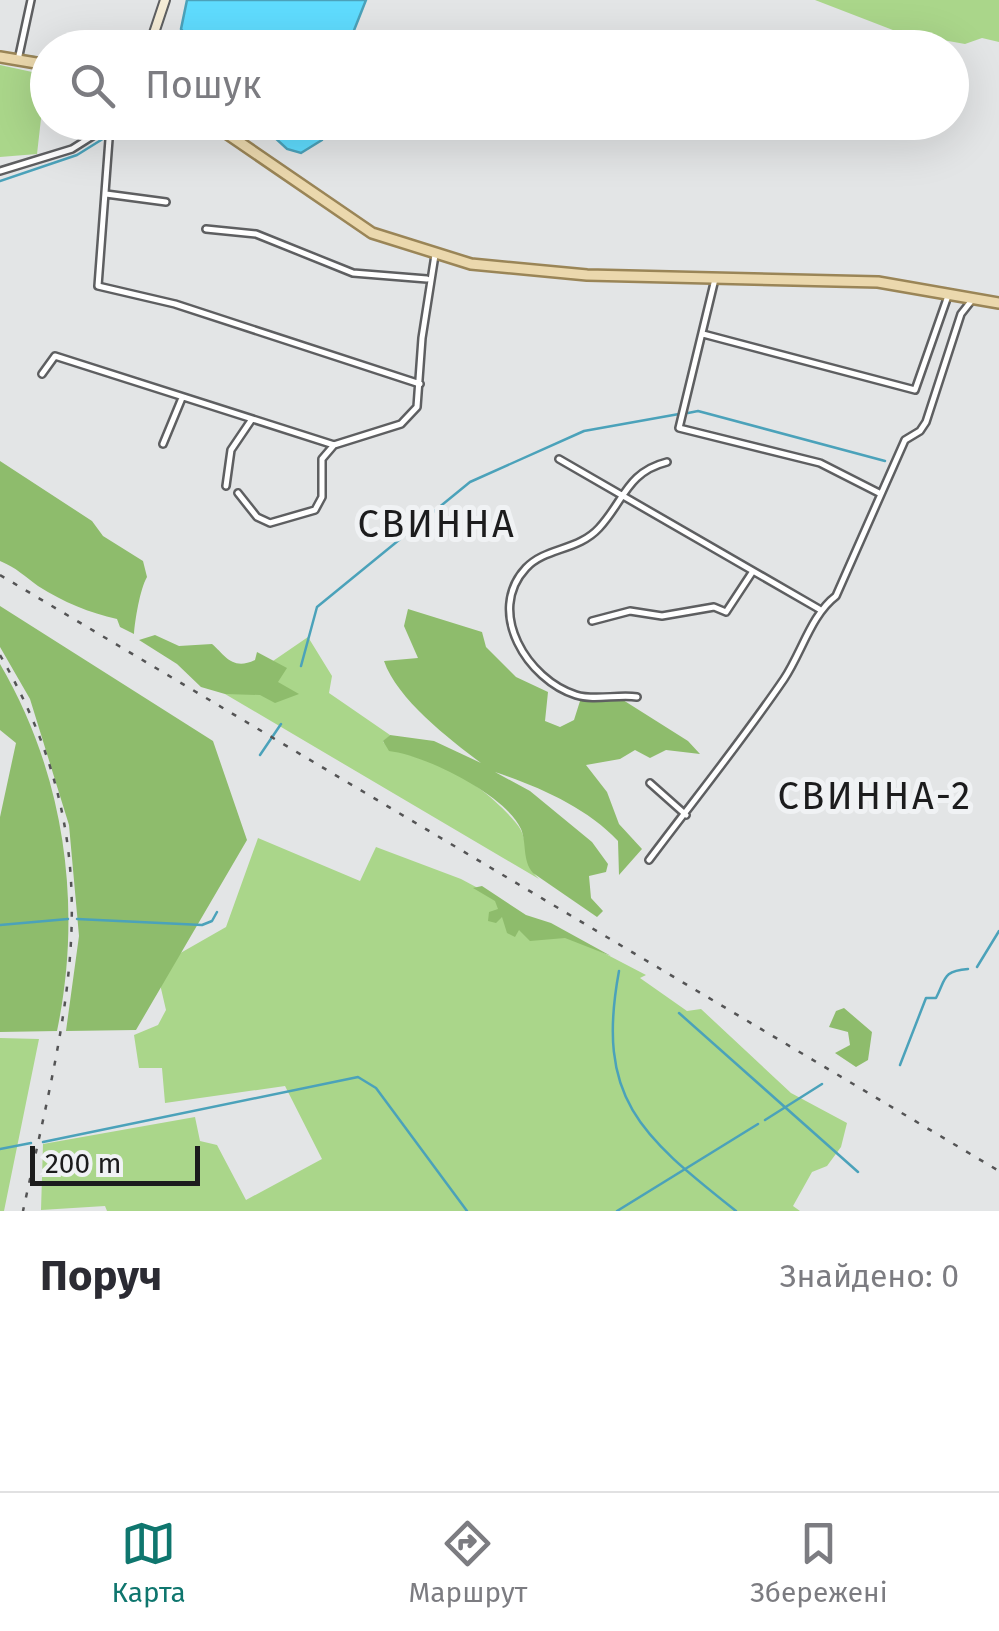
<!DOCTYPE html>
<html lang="uk">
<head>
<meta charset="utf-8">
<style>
	:root { --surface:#fff; --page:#f7f7f7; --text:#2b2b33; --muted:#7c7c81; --line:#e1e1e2; --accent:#0f766e }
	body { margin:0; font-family:"Fira Sans",sans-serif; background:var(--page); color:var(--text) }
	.scale { position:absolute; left:30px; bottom:25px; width:170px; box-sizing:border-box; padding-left:10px; border:5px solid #1c1c1d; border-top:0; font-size:28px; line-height:35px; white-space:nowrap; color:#1c1c1d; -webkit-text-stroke:8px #f0f2f4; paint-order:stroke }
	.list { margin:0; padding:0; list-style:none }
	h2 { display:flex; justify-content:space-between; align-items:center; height:130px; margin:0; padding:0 40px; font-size:42px }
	h2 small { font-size:32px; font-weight:400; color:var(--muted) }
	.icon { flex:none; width:55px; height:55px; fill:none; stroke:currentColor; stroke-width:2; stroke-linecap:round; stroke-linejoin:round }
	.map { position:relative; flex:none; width:999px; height:1211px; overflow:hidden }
	.search { position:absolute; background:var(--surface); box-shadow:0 10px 40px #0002; left:30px; right:30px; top:30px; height:110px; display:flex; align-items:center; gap:25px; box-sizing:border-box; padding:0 35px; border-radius:55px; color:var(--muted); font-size:38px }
	.sheet { height:280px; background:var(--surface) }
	nav { display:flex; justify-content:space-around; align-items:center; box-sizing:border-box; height:140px; border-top:2px solid var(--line); background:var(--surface); font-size:28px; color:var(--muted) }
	nav a { display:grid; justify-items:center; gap:5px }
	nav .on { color:var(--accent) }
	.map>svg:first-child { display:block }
	.green { fill:#aad68a }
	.forest { fill:#8ebc6c }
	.water { fill:#5fdcfe; stroke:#4ba2ba; stroke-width:2.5 }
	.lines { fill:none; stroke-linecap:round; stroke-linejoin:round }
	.stream { stroke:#4ba2ba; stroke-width:2.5 }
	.street-casing { stroke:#5e5f61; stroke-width:10 }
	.secondary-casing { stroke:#5e5f61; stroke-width:12 }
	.primary-casing { stroke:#9a8557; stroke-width:14 }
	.street { stroke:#fff; stroke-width:5 }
	.secondary { stroke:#f5ecd6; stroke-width:8 }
	.primary { stroke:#ebd8ad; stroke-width:9 }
	.rail { stroke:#545455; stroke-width:2.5; stroke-dasharray:5 10; stroke-linecap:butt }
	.labels { text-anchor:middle; stroke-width:10; stroke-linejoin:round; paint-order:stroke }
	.neighbourhood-label { font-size:38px; letter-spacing:2.5px; fill:#1c1c1d; stroke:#f0f2f4 }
</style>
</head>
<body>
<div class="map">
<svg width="999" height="1211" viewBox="0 0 999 1211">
	<rect width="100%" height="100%" fill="#e3e5e6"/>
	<path class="green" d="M815 0H999V42L982 38 965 44 898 32Z
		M0 65 46 75 37 154 0 157Z
		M308 637 332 676 329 693 390 735 383 742C401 755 421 757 441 766 468 777 498 801 516 823 531 840 521 862 539 879L225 694Z
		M258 838 360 881 376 847 461 879 506 903 522 925 577 939 646 975 640 978 687 1011 701 1009 791 1093 847 1123 841 1147 827 1166 812 1172 793 1206 800 1211H107L105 1206 41 1210 43 1144 195 1117 200 1141 217 1145 246 1200 322 1159 285 1086 165 1103 162 1068H139L134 1035 158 1025 166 1010 156 967 226 927Z
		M0 1038 39 1039 4 1211H0Z"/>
	<path class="forest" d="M0 461 92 521 103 536 143 561 147 577C140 589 135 620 134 634L120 627 117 619C90 613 63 602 38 586 24 576 17 568 0 561Z
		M0 606 213 741 247 840 136 1030 66 1031 79 936 69 825 30 699 0 647Z
		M408 609 482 632 486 647 516 677 548 692 545 721 560 727 574 720 580 701 623 700 688 741 700 754 666 750 650 758 635 750 620 759 586 765 607 792 619 824 642 849 619 875 618 841C586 807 539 787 495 772L530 791 592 842 608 864 606 872 589 876 591 898 603 911 597 917 533 873C522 860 527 844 521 829 506 795 425 755 389 751L383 741 390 735 434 741 481 763C449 739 397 699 384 661L418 658 404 626Z
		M155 635 179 646 212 644C225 655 232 671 255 660L257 652 287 668 278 682 299 694 275 703 260 695 225 694 201 687 177 664 139 640Z
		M0 664C65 775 83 906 57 1031L0 1032V817L16 743 0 730Z
		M482 886 526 915 551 923 611 956 565 938 530 941 519 930 515 937 507 933 502 917 496 923 488 921 489 912 498 909 495 901 473 888Z
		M844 1008 872 1032 868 1060 856 1067 835 1053 850 1045 848 1032 829 1027 836 1011Z"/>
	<path class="water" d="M187 0H366L347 48 195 47 181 29Z
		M259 123H327L322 140 301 153 287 149Z"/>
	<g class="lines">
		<path class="stream" d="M26 56 48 59
			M0 181 77 155 130 122
			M688 413 698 411 885 461
			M301 666 317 607 470 482 584 431 679 414
			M260 755 281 724
			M77 919 202 925 212 921 217 912
			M0 925 68 919
			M977 967 999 931
			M619 971C595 1100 642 1136 736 1211
			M679 1013 858 1172
			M900 1065 926 998H936C946 979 942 971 968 969
			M765 1120 822 1084
			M43 1142 358 1077 376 1088 467 1211
			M0 1149 31 1143
			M617 1211 758 1124"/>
		<defs>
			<path id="street" d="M18 60 31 0
				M110 126 98 286 175 304 420 384
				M0 171 72 149 110 125
				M106 194 166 202
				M206 229 256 234 353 273 427 279
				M715 279 679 428 820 463 881 494
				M703 334 915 390 949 293
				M42 374 55 356 334 445
				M163 444 182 398
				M559 459 819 609
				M226 486 231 450 252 419
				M238 493 257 517 270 523 315 510 322 497V459L334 445 401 424 417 407 422 338 435 255
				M592 621 630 611 662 616 714 607 726 612 753 571
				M637 697C618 694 594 701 576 695 528 680 485 612 526 568 546 547 578 551 599 528 624 501 627 472 667 462
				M650 783 686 815
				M649 860C694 800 741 742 784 679 802 652 811 615 836 596L905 440 920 431 926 422 961 314 972 300"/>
			<path id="secondary" d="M149 48 165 0"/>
			<path id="primary" d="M0 57 48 65
				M210 122 372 233 471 264 587 275 878 282 999 303"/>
		</defs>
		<use href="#street" class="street-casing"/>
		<use href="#secondary" class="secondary-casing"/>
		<use href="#primary" class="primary-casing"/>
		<use href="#street" class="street"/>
		<use href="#secondary" class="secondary"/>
		<use href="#primary" class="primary"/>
		<path class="rail" d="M0 575 999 1171
			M0 655C115 854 68 1003 23 1211"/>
	</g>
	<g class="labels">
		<g class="neighbourhood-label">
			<text x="437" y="537">СВИННА</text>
			<text x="875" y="809">СВИННА-2</text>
		</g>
	</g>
</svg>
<div class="scale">200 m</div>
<div class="search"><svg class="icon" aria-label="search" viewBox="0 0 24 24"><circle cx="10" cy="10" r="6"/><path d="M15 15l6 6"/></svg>Пошук</div>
</div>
<section class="sheet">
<h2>Поруч<small>Знайдено: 0</small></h2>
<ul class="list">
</ul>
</section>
<nav>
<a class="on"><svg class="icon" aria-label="map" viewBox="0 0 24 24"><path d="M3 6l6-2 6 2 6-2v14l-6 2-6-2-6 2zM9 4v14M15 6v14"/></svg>Карта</a>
<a><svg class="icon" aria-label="directions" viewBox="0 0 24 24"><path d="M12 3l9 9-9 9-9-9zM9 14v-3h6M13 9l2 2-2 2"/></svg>Маршрут</a>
<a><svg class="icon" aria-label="saved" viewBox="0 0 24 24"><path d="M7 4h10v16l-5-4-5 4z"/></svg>Збережені</a>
</nav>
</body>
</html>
